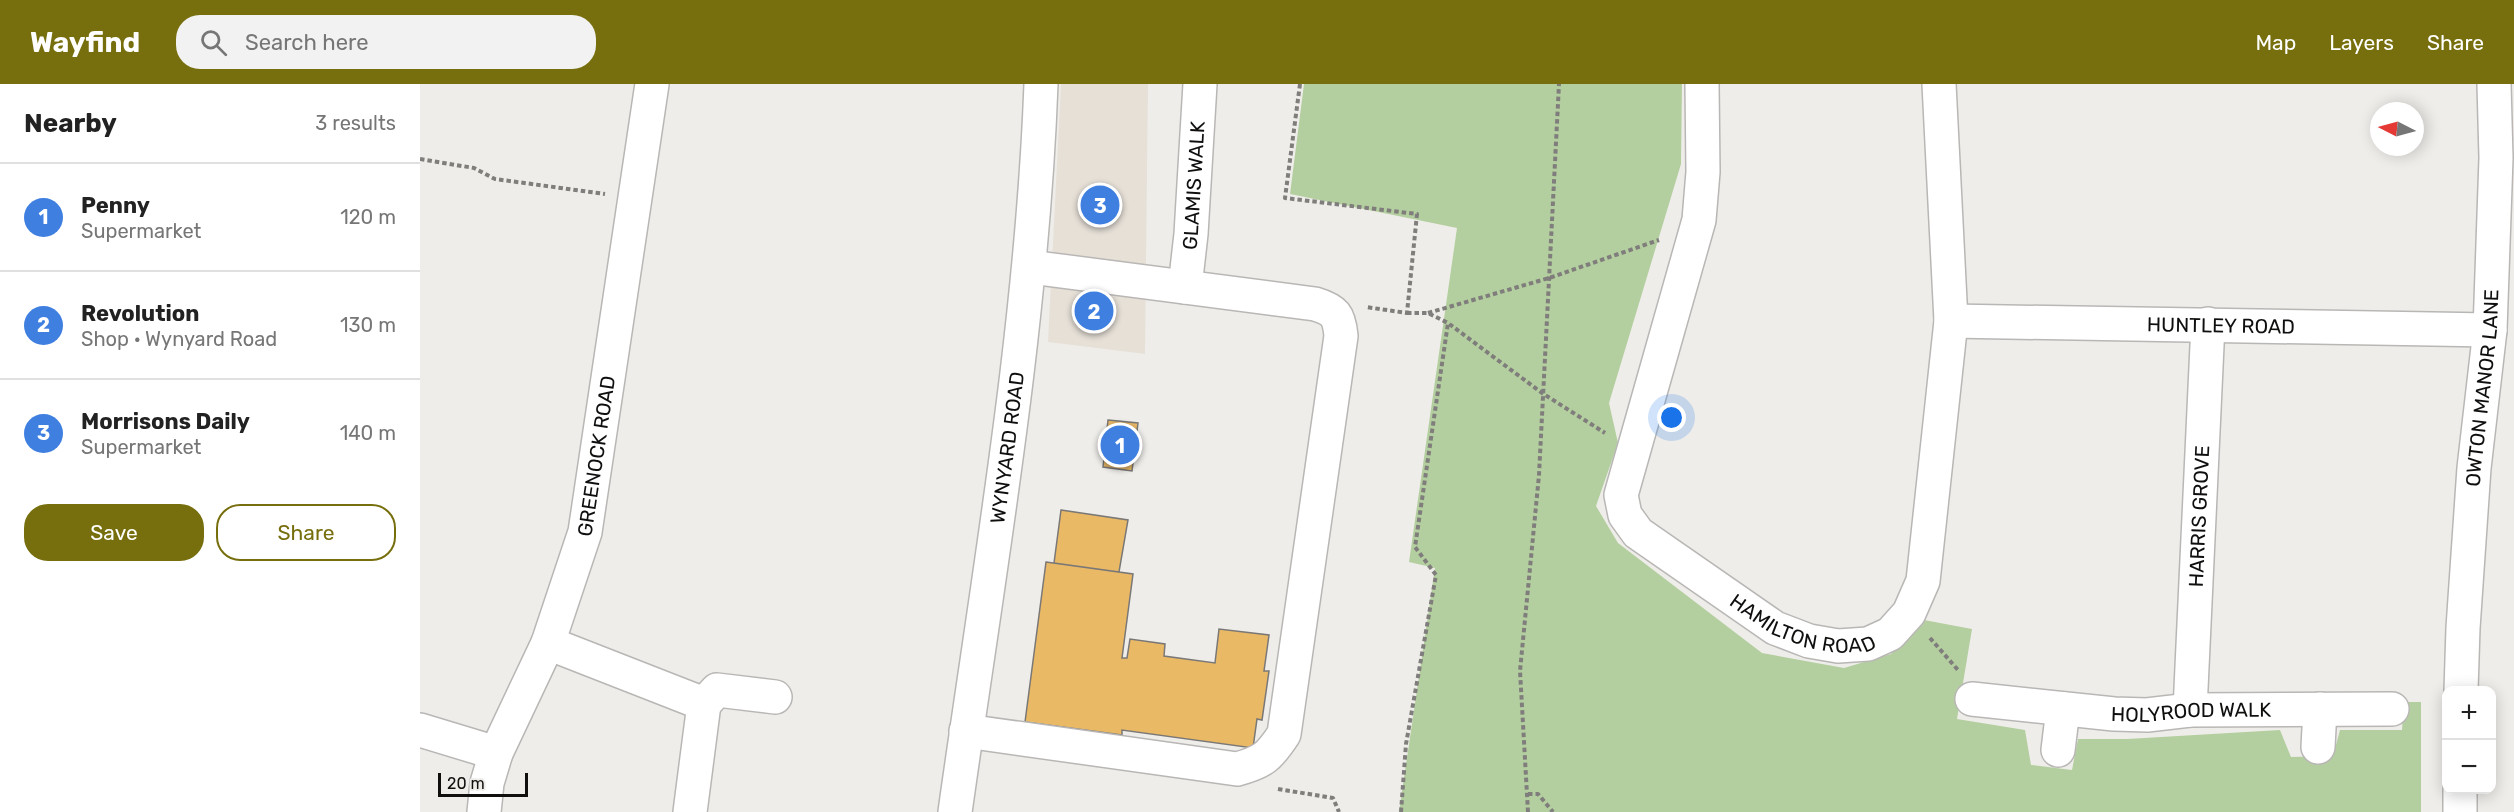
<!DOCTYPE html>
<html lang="en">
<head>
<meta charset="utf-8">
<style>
	:root { --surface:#fff; --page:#f2f2f2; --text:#222; --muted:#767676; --line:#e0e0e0; --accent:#776f0e }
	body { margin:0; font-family:Rubik,sans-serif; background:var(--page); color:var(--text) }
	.controls { position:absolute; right:18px; bottom:18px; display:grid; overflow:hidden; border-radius:12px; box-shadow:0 3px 15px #0003 }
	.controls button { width:54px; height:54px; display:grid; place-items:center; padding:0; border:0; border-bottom:2px solid var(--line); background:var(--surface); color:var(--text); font:30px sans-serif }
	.compass { position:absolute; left:1950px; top:18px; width:54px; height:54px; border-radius:50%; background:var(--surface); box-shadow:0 3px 15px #0003; rotate:276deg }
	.scale { position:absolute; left:18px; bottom:15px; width:90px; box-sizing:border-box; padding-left:6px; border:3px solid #100f0e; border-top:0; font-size:16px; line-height:21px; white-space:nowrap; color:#100f0e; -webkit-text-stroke:4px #efedea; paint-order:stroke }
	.you { position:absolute; left:1252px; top:334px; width:21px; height:21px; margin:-15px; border:4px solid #fff; border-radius:50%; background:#1a73e8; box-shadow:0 0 0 9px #1a73e833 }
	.badge { display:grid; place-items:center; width:39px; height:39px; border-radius:50%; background:var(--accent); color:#fff; font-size:20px; font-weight:700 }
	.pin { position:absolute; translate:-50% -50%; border:3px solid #fff; box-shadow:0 2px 6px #0006 }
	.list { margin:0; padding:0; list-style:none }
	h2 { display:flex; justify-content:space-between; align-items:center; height:78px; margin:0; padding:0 24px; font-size:26px }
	h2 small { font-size:20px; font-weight:400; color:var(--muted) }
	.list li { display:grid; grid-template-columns:39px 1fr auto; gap:18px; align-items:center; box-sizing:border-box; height:108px; padding:0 24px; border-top:2px solid var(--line) }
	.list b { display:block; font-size:22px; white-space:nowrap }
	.list p { margin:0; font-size:20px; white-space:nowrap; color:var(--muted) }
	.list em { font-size:20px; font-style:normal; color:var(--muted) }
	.actions { display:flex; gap:12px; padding:18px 24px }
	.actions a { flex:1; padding:14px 0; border:2px solid var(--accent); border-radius:24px; text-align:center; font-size:21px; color:var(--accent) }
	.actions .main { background:var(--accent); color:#fff }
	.icon { flex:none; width:33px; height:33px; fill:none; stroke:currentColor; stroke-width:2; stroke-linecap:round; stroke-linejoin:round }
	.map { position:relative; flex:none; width:2094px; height:728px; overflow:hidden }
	header { display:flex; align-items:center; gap:36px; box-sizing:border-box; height:84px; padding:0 30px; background:var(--accent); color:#fff }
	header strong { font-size:28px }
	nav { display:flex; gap:33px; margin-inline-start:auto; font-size:21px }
	.search { width:420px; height:54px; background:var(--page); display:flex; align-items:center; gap:15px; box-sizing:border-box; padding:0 21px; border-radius:24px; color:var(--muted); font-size:22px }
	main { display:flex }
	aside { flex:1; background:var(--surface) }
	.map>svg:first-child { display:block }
	.built { fill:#e6e0d7 }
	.green { fill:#b4cf9f }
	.building { fill:#eab966; stroke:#7a7876; stroke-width:1.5 }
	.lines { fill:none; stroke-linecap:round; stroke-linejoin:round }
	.minor-casing { stroke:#b9b7b5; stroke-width:36 }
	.path { stroke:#807e7c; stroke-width:4; stroke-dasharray:4.5 3; stroke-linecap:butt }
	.minor { stroke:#fff; stroke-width:33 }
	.labels { text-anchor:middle; stroke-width:4.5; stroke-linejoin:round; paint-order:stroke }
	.street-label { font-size:20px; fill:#100f0e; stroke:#efedea }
</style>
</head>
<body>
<header>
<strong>Wayfind</strong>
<div class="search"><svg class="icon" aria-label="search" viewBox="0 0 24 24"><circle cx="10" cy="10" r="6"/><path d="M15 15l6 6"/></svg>Search here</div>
<nav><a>Map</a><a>Layers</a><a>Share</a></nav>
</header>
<main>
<aside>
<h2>Nearby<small>3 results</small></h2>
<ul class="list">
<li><span class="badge" style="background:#3f7fe0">1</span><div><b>Penny</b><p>Supermarket</p></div><em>120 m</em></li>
<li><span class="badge" style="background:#3f7fe0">2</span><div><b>Revolution</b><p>Shop · Wynyard Road</p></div><em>130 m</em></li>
<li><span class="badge" style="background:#3f7fe0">3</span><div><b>Morrisons Daily</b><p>Supermarket</p></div><em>140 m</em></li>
</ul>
<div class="actions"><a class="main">Save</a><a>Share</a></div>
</aside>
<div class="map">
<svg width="2094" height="728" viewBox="0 0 2094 728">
	<rect width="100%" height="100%" fill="#efedea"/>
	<path class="built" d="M641 0H728L725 270 628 258Z"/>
	<path class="green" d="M884 0H1262L1261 80 1189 319 1198 359 1176 422 1198 459 1342 569 1424 584 1471 570 1504 536 1552 545 1537 635 1605 646 1611 681 1652 686 1658 655H1707L1860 646 1871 673 1913 672 1920 646H1982L1984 618H2001V728H979L1015 484 989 478 1037 144 870 110Z"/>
	<path class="building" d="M688 336 718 339 712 387 683 383Z
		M641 426 708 436 699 488 634 479Z
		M626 478 713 490 702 574H707L710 555 745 560 744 572 795 579 799 545 849 551 844 587H849L842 636 837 635 833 664 702 646V651L605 638Z"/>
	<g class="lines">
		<defs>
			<g id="minor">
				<path id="s1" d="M1282 0 1283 88 1279 136 1201 411 1205 431 1218 449 1355 544 1389 557 1418 562 1448 560 1470 550 1489 529 1503 497 1531 237 1519 0"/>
				<path id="s2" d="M765 203 771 150 780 0"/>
				<path id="s3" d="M1531 237 2070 246"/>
				<path d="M128 559 284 620 270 728"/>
				<path id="s4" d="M2041 606 2043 544 2054 384 2070 246 2076 74 2074 0"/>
				<path id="s5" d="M1552 615 1694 630 1727 631 1770 626 1972 625"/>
				<path d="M284 620 297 606 355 613"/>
				<path id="s6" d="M1770 626 1788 240"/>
				<path d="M0 646 76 669"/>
				<path d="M546 647 817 685C843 678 849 673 864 650L921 252C919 231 915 226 895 220L610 183"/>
				<path d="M1898 663 1900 625"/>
				<path d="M1638 666 1643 625"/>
				<path d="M2040 706V728"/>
				<path id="s7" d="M64 728 67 699 76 669 128 559 165 448 232 0"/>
				<path id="s8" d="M535 728C569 486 612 244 621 0"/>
			</g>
		</defs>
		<use href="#minor" class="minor-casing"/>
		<path class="path" d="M880 0 865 114 997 130 987 229 946 223
			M0 75 54 84 75 95 185 110
			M987 229H1008L1028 239 1122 309 1185 349
			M1008 229 1129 194 1239 156
			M1510 554 1538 586
			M858 705 913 714 919 728
			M1108 710H1118L1133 728
			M981 728 986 660 1016 491 995 463 1028 239
			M1108 728 1100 587 1119 391 1139 0"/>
		<use href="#minor" class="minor"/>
	</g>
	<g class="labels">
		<g class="street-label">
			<text dy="7" stroke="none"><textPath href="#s2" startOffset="102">GLAMIS WALK</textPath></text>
			<text dy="7" stroke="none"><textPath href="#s3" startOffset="270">HUNTLEY ROAD</textPath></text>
			<text dy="7" stroke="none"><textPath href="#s4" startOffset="303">OWTON MANOR LANE</textPath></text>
			<text dy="7" stroke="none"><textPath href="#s8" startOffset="368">WYNYARD ROAD</textPath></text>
			<text dy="7" stroke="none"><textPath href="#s7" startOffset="376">GREENOCK ROAD</textPath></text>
			<text dy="7" stroke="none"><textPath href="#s6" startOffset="194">HARRIS GROVE</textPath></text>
			<text dy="7" stroke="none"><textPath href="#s1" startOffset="657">HAMILTON ROAD</textPath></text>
			<text dy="7" stroke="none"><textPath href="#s5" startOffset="220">HOLYROOD WALK</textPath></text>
		</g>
	</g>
</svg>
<div class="controls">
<button>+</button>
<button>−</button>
</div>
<svg class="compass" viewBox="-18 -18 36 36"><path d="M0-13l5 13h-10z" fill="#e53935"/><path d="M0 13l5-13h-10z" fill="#767676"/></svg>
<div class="scale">20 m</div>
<div class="you"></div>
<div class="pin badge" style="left:700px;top:361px;background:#3f7fe0">1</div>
<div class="pin badge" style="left:674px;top:227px;background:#3f7fe0">2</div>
<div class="pin badge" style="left:680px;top:121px;background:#3f7fe0">3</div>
</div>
</main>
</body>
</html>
